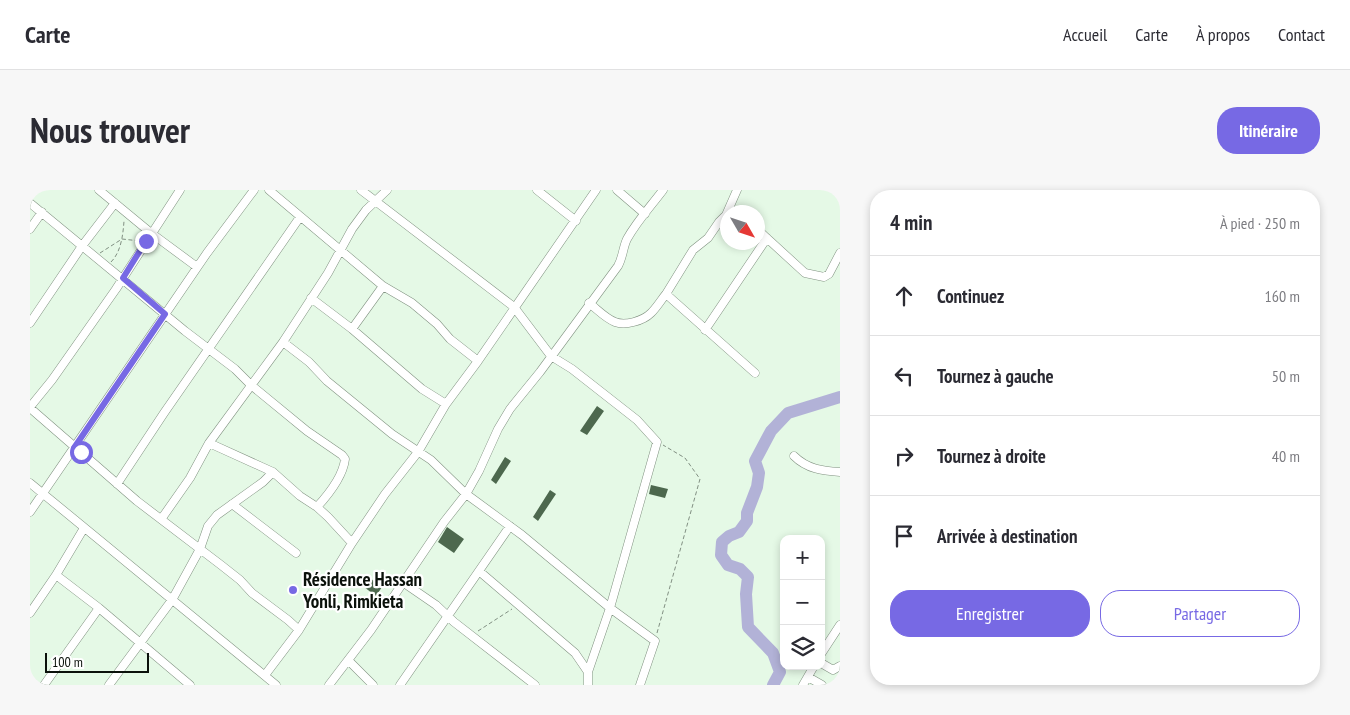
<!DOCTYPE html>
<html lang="fr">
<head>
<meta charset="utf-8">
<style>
	:root { --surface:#fff; --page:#f7f7f7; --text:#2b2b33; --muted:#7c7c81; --line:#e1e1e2; --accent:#7769e4 }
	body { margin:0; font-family:"PT Sans Narrow",sans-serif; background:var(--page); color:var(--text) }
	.controls { position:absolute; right:15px; bottom:15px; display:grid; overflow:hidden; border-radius:10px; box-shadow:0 2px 8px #0003 }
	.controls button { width:45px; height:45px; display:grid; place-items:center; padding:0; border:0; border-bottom:1px solid var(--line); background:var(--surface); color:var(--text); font:25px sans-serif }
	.compass { position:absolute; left:690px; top:15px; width:45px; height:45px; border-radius:50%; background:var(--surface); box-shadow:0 2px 8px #0003; rotate:129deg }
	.scale { position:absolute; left:15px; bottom:12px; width:104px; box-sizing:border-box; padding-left:5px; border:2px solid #0b110b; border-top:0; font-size:14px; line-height:18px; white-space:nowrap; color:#0b110b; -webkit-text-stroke:4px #fff; paint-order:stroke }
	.stop { position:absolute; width:15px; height:15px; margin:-11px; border:4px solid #7769e4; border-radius:50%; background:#fff }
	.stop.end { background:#7769e4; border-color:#fff; box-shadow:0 1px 5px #0008 }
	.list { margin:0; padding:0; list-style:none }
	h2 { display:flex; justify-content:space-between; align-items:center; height:65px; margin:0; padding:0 20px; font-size:21px }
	h2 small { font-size:16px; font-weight:400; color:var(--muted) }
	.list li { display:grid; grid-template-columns:32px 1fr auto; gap:15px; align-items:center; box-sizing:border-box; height:80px; padding:0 20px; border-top:1px solid var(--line) }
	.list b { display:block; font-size:19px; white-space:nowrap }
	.list em { font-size:16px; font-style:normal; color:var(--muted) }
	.actions { display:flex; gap:10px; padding:15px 20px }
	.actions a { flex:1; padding:11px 0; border:1px solid var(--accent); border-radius:20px; text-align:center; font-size:18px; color:var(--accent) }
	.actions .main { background:var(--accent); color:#fff }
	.icon { flex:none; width:28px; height:28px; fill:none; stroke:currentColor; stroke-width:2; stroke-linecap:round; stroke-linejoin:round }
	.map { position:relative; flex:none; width:810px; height:495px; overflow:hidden; border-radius:20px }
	header { display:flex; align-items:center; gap:30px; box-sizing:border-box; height:70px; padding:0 25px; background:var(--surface); border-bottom:1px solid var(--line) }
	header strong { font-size:24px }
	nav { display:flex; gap:28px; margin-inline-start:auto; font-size:18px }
	.intro { display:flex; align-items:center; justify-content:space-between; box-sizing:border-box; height:120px; padding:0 30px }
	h1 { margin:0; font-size:35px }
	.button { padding:12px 22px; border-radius:20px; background:var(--accent); color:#fff; font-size:18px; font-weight:700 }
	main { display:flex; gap:30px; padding:0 30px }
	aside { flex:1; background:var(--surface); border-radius:20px; box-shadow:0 2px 8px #0003 }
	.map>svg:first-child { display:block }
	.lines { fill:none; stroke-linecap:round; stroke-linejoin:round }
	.river { stroke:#b2b2d7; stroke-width:12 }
	.building { fill:#4d684e }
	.minor-casing { stroke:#819281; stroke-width:9 }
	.path { stroke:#818f82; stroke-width:1; stroke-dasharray:4 2.5; stroke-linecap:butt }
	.minor { stroke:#fff; stroke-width:8 }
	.route { stroke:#7769e4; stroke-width:6 }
	.poi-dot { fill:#7769e4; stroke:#fff; stroke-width:2 }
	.labels { text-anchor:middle; stroke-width:4.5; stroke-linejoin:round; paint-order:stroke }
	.poi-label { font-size:19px; font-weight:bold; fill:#0b110b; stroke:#fff; text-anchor:start }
</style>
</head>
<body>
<header>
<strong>Carte</strong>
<nav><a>Accueil</a><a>Carte</a><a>À propos</a><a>Contact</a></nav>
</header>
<div class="intro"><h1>Nous trouver</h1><a class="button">Itinéraire</a></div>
<main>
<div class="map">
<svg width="810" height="495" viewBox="0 0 810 495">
	<rect width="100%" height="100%" fill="#e5f9e6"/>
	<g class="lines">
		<path class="river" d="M743 495 750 482 743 463 718 437 716 404 718 387 710 379 698 375 691 365 692 352 699 346 709 342 717 331V323L727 297 729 283 725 271 741 241 758 223 810 207"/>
	</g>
	<path class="building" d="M567 216 574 221 557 245 550 241Z
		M475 267 481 271 466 294 461 290Z
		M621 295 638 299 635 308 619 304Z
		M520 300 526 304 508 331 503 327Z
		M417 337 434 349 424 363 408 352Z
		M336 385 352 397 346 406 330 394Z"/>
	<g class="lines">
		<defs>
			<path id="minor" d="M69 0 121 43 167 77
				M239 0 353 96 382 113 407 134 420 149 448 171
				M331 0 484 117 521 166 542 179 607 230 627 252 580 418 558 482
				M507 0 546 31
				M587 0 615 24
				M0 13 155 141 205 179 221 195 277 241 312 265 315 269C313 287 298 305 287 317
				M0 39 12 22
				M728 40 775 83 794 87 799 84 810 63
				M636 104 663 60 678 48 689 32 696 25 707 0
				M281 108 322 139 392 199 416 214
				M559 113C567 119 575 128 585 132 595 136 613 131 621 123 627 117 631 110 636 104L725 183
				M0 133 52 56 85 13
				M322 139 353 96
				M675 140 737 48
				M253 152 279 172 297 191 362 244 401 270 436 304 492 345 580 418 625 451 610 495
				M0 217 22 190 86 99 150 0
				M0 218 107 311 191 375 210 390 222 403 258 430 269 440
				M179 253 243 282 270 306 287 317 298 327 322 353
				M764 266C777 279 793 281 810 282
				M0 293 246 495
				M87 294 134 223 270 27
				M202 314 266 363
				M0 322 177 63 224 0
				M132 328 160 288 179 253 253 152 298 83 322 39 336 20 357 0
				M449 381 545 463 558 482V495
				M26 385 69 418 160 495
				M374 393 406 415 424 432 505 495
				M0 423 26 385 54 338
				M791 464 810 435
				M318 470 343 495
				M791 473 803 480 810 476
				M235 485 269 440 322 353 355 304 388 262 416 214 448 171 566 0
				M778 487 792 495
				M14 495 69 418
				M79 495 142 410 170 359 178 336 187 325 233 292 243 282
				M299 495 341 440 414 332 436 304 449 281 468 239 480 219 510 182 588 76C593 67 593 57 597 49 607 31 621 16 633 0
				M370 495 480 336
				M773 495 784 476"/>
		</defs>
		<use href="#minor" class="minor-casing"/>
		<path class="path" d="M70 63 92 49 110 51
			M81 72C91 62 93 45 94 31
			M448 441 482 419
			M627 443 670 289 655 268 633 255"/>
		<use href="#minor" class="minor"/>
	</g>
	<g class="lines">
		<path class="route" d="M51 262 44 258 135 124 93 88 116 51"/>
	</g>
	<circle class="poi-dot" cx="263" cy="400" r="5"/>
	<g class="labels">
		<g class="poi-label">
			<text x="273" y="396">Résidence Hassan<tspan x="273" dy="22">Yonli, Rimkieta</tspan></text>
		</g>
	</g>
</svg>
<div class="controls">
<button>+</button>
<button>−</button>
<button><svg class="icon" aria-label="layers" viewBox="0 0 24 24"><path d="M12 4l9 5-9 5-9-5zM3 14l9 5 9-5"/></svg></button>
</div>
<svg class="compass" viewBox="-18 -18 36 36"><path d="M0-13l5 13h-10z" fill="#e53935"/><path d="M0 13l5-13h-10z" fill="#7c7c81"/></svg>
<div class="scale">100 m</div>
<div class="stop" style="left:51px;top:262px"></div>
<div class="stop end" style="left:116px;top:51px"></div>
</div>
<aside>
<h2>4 min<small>À pied · 250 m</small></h2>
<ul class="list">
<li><svg class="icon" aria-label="ahead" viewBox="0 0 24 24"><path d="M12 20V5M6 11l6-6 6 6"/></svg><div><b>Continuez</b></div><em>160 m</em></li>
<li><svg class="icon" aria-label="left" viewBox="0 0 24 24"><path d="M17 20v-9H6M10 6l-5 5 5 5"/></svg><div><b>Tournez à gauche</b></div><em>50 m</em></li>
<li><svg class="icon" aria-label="right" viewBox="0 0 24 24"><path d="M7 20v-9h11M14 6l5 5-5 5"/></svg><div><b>Tournez à droite</b></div><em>40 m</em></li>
<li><svg class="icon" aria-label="arrive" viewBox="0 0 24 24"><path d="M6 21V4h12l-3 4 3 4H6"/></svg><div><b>Arrivée à destination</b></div></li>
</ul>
<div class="actions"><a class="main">Enregistrer</a><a>Partager</a></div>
</aside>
</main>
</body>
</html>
